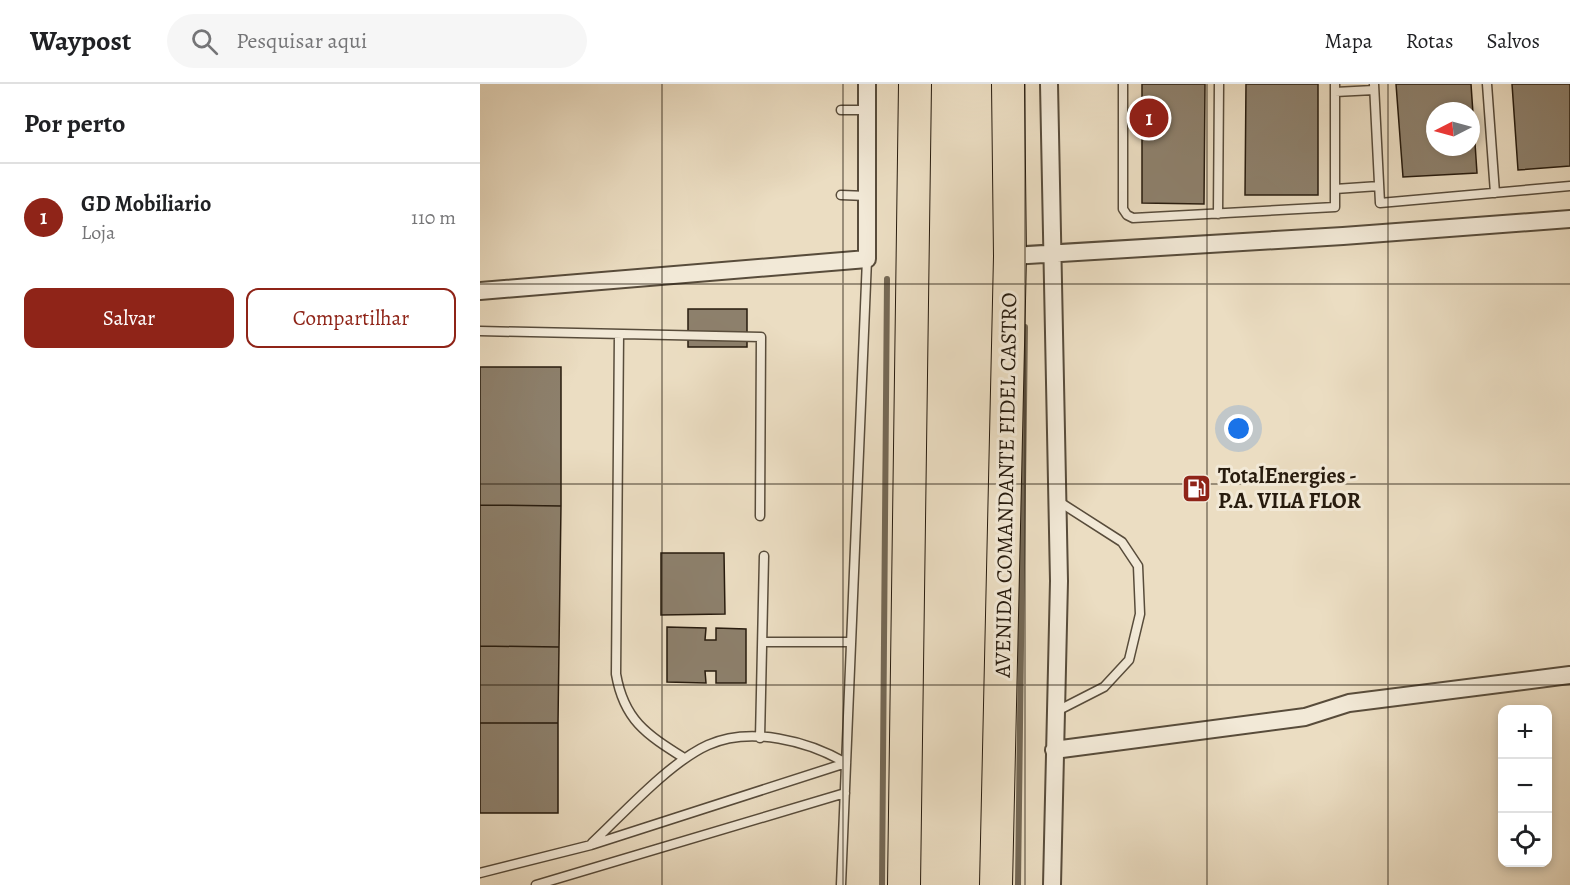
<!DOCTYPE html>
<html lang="pt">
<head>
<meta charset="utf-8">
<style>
	:root { --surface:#fff; --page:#f6f6f6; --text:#202124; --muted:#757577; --line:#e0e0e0; --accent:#8f2418 }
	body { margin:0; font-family:Alegreya,serif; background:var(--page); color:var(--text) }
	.controls { position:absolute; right:18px; bottom:18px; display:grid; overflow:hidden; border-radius:12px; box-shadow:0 3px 9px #0003 }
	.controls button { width:54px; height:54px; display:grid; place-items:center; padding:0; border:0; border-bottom:2px solid var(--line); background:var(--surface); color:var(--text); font:30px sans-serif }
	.compass { position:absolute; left:946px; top:18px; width:54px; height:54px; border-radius:50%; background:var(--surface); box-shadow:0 3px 9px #0003; rotate:264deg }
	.you { position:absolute; left:759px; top:345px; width:21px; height:21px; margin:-15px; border:4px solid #fff; border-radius:50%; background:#1a73e8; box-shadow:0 0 0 9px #1a73e833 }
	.badge { display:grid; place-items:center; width:39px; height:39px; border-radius:50%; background:var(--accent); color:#fff; font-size:20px; font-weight:700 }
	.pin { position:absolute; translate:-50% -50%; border:3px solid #fff; box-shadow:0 2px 6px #0006 }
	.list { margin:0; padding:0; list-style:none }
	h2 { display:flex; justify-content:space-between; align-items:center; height:78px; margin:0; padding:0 24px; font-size:26px }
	h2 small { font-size:20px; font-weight:400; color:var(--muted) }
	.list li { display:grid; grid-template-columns:39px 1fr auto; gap:18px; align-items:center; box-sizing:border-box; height:108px; padding:0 24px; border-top:2px solid var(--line) }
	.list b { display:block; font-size:22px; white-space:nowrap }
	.list p { margin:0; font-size:20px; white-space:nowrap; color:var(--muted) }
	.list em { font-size:20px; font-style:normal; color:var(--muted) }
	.actions { display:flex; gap:12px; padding:18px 24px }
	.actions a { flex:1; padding:14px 0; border:2px solid var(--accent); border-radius:12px; text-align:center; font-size:21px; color:var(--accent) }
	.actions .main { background:var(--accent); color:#fff }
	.icon { flex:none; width:33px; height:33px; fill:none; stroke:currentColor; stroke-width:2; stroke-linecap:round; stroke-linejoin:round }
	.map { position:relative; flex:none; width:1090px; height:801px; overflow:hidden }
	header { display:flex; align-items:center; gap:36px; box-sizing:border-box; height:84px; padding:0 30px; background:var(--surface); border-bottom:2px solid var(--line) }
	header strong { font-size:28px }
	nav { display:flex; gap:33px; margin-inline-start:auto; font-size:21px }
	.search { width:420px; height:54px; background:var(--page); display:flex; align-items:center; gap:15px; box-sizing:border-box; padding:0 21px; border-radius:33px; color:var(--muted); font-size:22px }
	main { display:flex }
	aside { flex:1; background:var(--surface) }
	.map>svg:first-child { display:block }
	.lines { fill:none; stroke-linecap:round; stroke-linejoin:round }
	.stream { stroke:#746855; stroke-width:6 }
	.building { fill:#8d806c; stroke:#271b0e; stroke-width:1.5; fill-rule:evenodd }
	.lane-casing { stroke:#584c3b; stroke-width:11 }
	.street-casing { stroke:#584c3b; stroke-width:20 }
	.highway-casing { stroke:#271b0e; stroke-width:34 }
	.lane { stroke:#f2e9d7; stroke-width:8 }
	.street { stroke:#f2e9d7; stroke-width:16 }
	.highway { stroke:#ebddc2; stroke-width:32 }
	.grid { fill:none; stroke:#271b0e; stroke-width:1.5; stroke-opacity:0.55 }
	.labels { text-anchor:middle; stroke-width:6; stroke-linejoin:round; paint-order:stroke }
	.poi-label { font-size:22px; font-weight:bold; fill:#271b0e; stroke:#f2e9d7; text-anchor:start }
	.street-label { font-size:22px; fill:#271b0e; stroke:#f2e9d7 }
</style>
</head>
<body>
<header>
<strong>Waypost</strong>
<div class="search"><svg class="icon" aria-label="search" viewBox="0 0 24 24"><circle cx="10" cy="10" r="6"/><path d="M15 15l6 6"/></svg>Pesquisar aqui</div>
<nav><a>Mapa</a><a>Rotas</a><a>Salvos</a></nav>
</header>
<main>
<aside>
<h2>Por perto<small></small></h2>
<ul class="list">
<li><span class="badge">1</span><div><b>GD Mobiliario</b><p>Loja</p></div><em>110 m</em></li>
</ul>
<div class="actions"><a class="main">Salvar</a><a>Compartilhar</a></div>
</aside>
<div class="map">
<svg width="1090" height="801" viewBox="0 0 1090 801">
	<rect width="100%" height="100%" fill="#ebddc2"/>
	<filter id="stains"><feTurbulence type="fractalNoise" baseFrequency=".00333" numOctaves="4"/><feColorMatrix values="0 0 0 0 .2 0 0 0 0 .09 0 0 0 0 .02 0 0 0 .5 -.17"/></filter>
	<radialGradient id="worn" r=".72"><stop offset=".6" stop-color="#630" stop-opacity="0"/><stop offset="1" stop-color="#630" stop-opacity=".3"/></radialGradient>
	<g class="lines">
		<path class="stream" d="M402 801 407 195
			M538 801 545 243"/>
	</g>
	<path class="building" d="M662 0H725L724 120 662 119Z
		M766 0H838V111H765Z
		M916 0H991L997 89 923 93ZM955 27H991V63H955Z
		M1032 0H1090V82L1038 86Z
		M208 225H267V263H208Z
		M0 283H81V422L0 421Z
		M0 421 81 422 79 563 0 562Z
		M181 469H244L245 530 181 531Z
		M187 543 226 544 225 556H236V544L266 545V599H236V587H225L226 599 187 598Z
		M0 562 79 563 78 639H0Z
		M0 639H78V729H0Z"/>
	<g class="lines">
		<defs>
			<path id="lane" d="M643 0V125L647 131 653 134 855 123V0
				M894 0 900 119 1090 102
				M1007 0 1015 109
				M855 8 894 6
				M361 26H387
				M855 105 899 102
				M361 111 387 112
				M738 130 739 0
				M0 247 281 253 280 432
				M139 250 136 590C144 636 166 650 204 674
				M283 558H371
				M577 627 624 603 649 576 660 530 658 482 642 458 578 417
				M280 654 284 472
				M112 759C144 729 190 678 228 661 271 642 328 657 366 679
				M0 789 111 761 366 679
				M56 801 365 709
				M361 801 387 175"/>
			<path id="street" d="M569 0 579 497 572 801
				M530 172 863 152 1090 135
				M0 207 387 175V0
				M574 666 825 633 869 619 1090 591"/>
			<path id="highway" d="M424 801 435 0
				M516 801 530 172 528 0"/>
		</defs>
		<use href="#lane" class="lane-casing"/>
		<use href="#street" class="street-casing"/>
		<use href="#highway" class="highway-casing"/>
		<use href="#lane" class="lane"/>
		<use href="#street" class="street"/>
		<use href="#highway" class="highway"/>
	</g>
	<path class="grid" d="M182 0V801M363 0V801M545 0V801M727 0V801M908 0V801M0 200H1090M0 400H1090M0 601H1090"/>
	<defs>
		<symbol id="fuel-square" viewBox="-11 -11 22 22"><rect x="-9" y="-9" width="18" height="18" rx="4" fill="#8f2418" stroke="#f2e9d7"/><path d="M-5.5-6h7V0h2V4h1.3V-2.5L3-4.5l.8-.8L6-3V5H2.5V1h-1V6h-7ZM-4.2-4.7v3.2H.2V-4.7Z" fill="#fff"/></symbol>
	</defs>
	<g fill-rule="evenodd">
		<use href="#fuel-square" x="700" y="388" width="33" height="33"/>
	</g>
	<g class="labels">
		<g class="poi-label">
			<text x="738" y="399">TotalEnergies -<tspan x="738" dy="25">P.A. VILA FLOR</tspan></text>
		</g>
		<g class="street-label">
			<text transform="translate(525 401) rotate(-89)" y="8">AVENIDA COMANDANTE FIDEL CASTRO</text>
		</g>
	</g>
	<rect width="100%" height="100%" filter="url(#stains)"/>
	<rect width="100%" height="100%" fill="url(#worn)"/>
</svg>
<div class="controls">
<button>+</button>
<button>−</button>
<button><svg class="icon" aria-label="locate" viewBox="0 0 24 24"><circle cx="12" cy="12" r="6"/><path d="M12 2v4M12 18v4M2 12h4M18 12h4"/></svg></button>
</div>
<svg class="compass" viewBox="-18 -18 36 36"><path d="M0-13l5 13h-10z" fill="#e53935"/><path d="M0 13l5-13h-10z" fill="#757577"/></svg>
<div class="you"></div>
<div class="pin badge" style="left:669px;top:34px">1</div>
</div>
</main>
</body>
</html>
